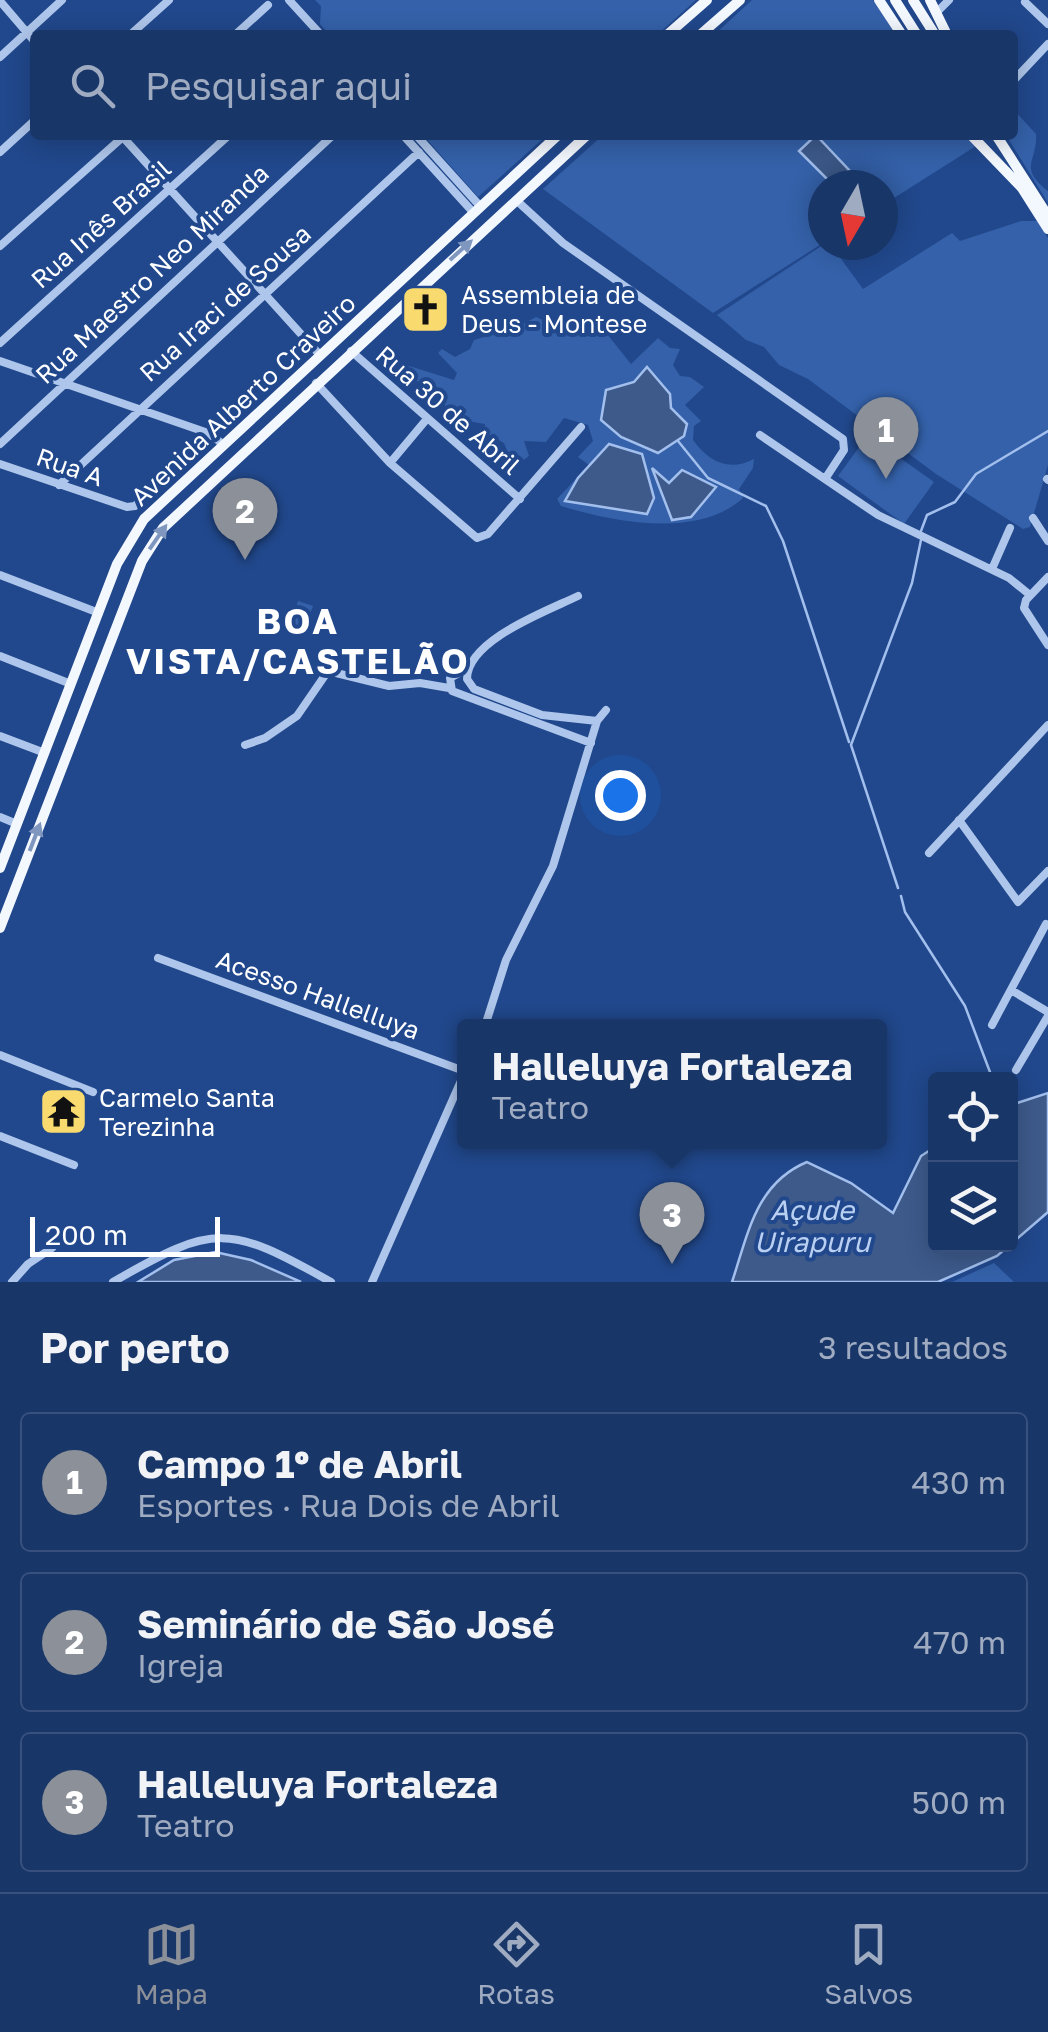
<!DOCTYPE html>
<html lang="pt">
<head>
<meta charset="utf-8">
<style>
	:root { --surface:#193669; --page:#223e6f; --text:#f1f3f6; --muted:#9fabc0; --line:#37507d; --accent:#8c9099 }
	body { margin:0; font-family:"Golos Text",sans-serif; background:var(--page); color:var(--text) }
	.controls { position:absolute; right:30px; bottom:30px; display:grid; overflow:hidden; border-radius:10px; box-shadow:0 5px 25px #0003 }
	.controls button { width:90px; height:90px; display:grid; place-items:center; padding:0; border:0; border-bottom:2px solid var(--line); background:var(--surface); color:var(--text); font:50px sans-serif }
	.compass { position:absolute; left:808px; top:170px; width:90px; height:90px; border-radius:50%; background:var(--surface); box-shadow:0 5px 25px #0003; rotate:189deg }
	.scale { position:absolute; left:30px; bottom:25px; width:190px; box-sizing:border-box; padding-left:10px; border:5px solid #fff; border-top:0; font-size:28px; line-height:35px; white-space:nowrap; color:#fff; -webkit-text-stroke:8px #21488c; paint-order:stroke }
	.you { position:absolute; left:620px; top:795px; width:35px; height:35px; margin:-25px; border:8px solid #fff; border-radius:50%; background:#1a73e8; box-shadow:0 0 0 15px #1a73e833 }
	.badge { display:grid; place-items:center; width:65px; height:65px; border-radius:50%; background:var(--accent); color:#fff; font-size:32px; font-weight:700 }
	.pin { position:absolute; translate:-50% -82px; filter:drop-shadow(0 2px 5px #0008) }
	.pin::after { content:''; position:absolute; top:52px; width:35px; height:30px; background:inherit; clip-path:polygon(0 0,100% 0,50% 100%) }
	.popup { position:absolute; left:457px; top:1019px; width:430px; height:130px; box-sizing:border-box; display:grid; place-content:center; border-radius:10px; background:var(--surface); filter:drop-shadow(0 2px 8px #0005); font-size:32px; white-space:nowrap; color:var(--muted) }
	.popup b { font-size:38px; color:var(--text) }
	.popup::after { content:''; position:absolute; left:50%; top:100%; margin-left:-20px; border:20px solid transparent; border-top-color:var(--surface) }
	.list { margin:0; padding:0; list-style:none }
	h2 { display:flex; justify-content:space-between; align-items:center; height:130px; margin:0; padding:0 40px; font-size:42px }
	h2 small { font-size:32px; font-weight:400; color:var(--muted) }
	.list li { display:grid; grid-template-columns:65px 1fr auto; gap:30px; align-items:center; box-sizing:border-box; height:140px; margin:0 20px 20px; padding:0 20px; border:2px solid var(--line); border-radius:10px }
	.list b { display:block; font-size:38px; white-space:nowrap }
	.list p { margin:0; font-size:32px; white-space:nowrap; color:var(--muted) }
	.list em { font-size:32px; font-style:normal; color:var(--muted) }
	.icon { flex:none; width:55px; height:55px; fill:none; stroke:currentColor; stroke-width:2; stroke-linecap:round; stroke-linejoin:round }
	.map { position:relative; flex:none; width:1048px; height:1282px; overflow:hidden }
	.search { position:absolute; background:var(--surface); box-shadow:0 5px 25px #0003; left:30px; right:30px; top:30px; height:110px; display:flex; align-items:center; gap:25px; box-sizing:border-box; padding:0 35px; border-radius:10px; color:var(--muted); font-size:38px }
	.sheet { height:610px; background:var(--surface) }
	nav { display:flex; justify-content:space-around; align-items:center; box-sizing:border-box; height:140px; border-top:2px solid var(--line); background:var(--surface); font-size:28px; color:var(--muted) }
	nav a { display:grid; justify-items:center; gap:5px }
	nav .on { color:var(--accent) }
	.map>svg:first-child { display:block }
	.green { fill:#3461a9 }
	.water { fill:#3d5a8b; stroke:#a2bfed; stroke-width:2.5 }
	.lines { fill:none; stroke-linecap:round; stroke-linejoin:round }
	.stream { stroke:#a2bfed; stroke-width:2.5 }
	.minor { stroke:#aec6eb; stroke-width:8 }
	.major { stroke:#f3f7fe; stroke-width:10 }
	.oneway { fill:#7f97bf }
	.labels { text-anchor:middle; stroke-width:8; stroke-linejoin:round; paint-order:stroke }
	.street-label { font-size:25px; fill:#fff; stroke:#21488c }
	.poi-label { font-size:25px; fill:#fff; stroke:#21488c; text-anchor:start }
	.water-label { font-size:28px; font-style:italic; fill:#bad0f2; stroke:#21488c }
	.district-label { font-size:35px; font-weight:bold; letter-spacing:2.5px; fill:#fff; stroke:#21488c }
</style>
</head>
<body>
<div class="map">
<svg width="1048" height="1282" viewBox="0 0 1048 1282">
	<rect width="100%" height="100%" fill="#21488c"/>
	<path class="green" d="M315 0H696L657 35H330L320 24 321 6Z
		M752 0H873L896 35H714Z
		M1013 109 1036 134C1038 161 1017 167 1048 191V203L1006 135H1013Z
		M423 135H547L478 197Z
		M603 135H965L976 146 883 205V185H823V243L713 313 543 189Z
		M1021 221H1037L1048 238V465L1030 527 1023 529 936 474 808 379 779 365 764 347 746 340 717 315 823 245H831L863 289 952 233 960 241Z
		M536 317 574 334 592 327 603 329 631 364 658 338 670 348 680 349 673 365 680 376 690 377 704 387 685 405 701 421 694 426 693 440C709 462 729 472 754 459L753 468 739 489 743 498C698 539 614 522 561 506L557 499 589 465 578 457 593 441 588 425 564 418 546 442 524 441 529 456 514 467 504 443 484 432 485 424C440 417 455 407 425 386 416 379 405 377 397 369L406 365 454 380 457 373 438 353 442 349 455 357 470 349 474 340 493 334 497 325 517 327Z
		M868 435 934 482 904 524 838 476Z
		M298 601 313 606 303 632 289 628Z
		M994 1263 1014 1282H952Z"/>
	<path class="water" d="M816 135 849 170 833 185 799 151Z
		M647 367 670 394 671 408 687 424 684 436 658 453 621 437 601 420 606 390 634 382Z
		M609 444 642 454 654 498 647 514 565 501 578 478Z
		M652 468 669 483 682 470 716 487 691 517 672 520Z
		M1048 1093V1212L997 1256 938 1282H732C748 1234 756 1183 807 1162L851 1183 893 1213 921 1156 935 1147 936 1244H1010L1011 1105Z
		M215 1252 251 1260 301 1282H138L174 1260Z"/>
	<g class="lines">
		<path class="stream" d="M678 441 708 478 766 506 783 541 849 742
			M921 531 927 515 955 502 976 474 1048 431
			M898 888 851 745 912 583 921 540
			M901 896 905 912 965 1006 993 1080"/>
		<path class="minor" d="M289 0 321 35
			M0 1 35 42
			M1025 2 1048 24
			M936 13 949 0
			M130 35 169 0
			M235 35 268 5
			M0 57 62 0
			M1013 81 1048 44
			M121 135 319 354
			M403 135 472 211
			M416 135 479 205
			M0 152 35 120
			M516 200 563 243 843 439 844 450 825 479
			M0 246 124 136
			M0 343 229 135
			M351 351 520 499
			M0 361 211 434 221 443
			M316 383 390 463 477 538 488 534 581 427
			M760 435 878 515 1009 578 1030 595
			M0 444 333 135
			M390 463 426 420
			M0 464 127 507 135 506 211 434
			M1047 479 1048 480
			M59 485 419 152
			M1033 518 1048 541
			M992 569 1010 528
			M0 575 99 613
			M1048 577 1026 600 1024 608 1048 645
			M578 596C547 611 467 640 467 679L474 689 542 715 597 721
			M0 656 71 684
			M468 668 450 678 452 691 591 743
			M0 736 45 753
			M245 745 265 738 297 716 328 671 389 686 420 683 449 688
			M0 817 17 824
			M959 820 1018 902 1048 871
			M929 853 1048 725
			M158 958 464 1071
			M1011 990 1048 1012
			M992 1025 1046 924
			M485 1026 506 960 553 866 597 721 606 710
			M0 1055 93 1092
			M1016 1070 1048 1016
			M0 1136 74 1165
			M12 1282 28 1264 52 1248
			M113 1282C215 1223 228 1224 331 1282
			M372 1282 464 1074"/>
		<path class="major" d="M879 0 902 35
			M895 0 917 35
			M913 0 935 35
			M930 0 947 35
			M667 35 707 0
			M700 35 740 0
			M971 135 1022 188 1048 229
			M996 135 1048 216
			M0 868 117 564 144 519 558 135
			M0 928 142 561 163 528 587 135"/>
	</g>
	<defs><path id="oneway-solid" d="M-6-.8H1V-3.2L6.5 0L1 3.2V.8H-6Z" transform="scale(2.5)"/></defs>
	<g class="oneway">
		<use href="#oneway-solid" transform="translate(461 250) rotate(-42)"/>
		<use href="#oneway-solid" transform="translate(158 537) rotate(-55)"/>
		<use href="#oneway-solid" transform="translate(35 837) rotate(-69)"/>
	</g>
	<defs>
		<symbol id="church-square" viewBox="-11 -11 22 22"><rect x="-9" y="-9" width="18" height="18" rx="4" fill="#f8da6f" stroke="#21488c"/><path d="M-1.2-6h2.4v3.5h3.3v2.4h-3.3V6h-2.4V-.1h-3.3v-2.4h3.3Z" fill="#111"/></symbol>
		<symbol id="temple-square" viewBox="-11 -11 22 22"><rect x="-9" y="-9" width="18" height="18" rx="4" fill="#f8da6f" stroke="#21488c"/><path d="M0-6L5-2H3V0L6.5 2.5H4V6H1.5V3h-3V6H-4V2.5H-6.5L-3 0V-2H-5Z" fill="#111"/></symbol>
	</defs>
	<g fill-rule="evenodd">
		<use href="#church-square" x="398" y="282" width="55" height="55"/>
		<use href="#temple-square" x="36" y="1084" width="55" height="55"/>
	</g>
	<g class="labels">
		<g class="street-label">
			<text transform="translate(101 224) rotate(-42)" y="9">Rua Inês Brasil</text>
			<text transform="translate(152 274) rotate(-43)" y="9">Rua Maestro Neo Miranda</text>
			<text transform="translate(225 303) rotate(-42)" y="9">Rua Iraci de Sousa</text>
			<text transform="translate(243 400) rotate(-43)" y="9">Avenida Alberto Craveiro</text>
			<text transform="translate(448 410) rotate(41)" y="9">Rua 30 de Abril</text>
			<text transform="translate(70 467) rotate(19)" y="9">Rua A</text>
			<text transform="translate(318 995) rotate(20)" y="9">Acesso Hallelluya</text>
		</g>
		<g class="poi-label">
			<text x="461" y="304">Assembleia de<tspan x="461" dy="29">Deus - Montese</tspan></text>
			<text x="99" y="1107">Carmelo Santa<tspan x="99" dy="29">Terezinha</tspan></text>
		</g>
		<g class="water-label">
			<text x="812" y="1220">Açude<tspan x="812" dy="32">Uirapuru</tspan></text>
		</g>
		<g class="district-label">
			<text x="298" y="634">BOA<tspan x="298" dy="40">VISTA/CASTELÃO</tspan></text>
		</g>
	</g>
</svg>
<div class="controls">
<button><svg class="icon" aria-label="locate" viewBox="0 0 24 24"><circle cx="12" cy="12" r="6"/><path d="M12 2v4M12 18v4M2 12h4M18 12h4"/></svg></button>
<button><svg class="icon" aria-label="layers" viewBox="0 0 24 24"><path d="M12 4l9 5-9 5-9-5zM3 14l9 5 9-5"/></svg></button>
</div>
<svg class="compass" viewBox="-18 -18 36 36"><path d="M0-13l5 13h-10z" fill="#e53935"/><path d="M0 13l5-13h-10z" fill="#9fabc0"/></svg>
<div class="scale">200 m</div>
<div class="you"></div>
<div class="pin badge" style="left:886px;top:479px">1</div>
<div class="pin badge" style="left:245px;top:560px">2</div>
<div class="pin badge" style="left:672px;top:1264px">3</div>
<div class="popup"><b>Halleluya Fortaleza</b>Teatro</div>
<div class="search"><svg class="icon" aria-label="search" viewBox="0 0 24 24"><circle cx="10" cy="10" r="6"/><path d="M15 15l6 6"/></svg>Pesquisar aqui</div>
</div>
<section class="sheet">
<h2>Por perto<small>3 resultados</small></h2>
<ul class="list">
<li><span class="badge">1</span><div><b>Campo 1º de Abril</b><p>Esportes · Rua Dois de Abril</p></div><em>430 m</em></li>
<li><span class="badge">2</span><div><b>Seminário de São José</b><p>Igreja</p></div><em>470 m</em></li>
<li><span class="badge">3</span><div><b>Halleluya Fortaleza</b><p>Teatro</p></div><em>500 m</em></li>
</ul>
</section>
<nav>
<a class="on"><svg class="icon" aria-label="map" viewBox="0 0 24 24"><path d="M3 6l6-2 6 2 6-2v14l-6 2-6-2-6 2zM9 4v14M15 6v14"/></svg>Mapa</a>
<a><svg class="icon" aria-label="directions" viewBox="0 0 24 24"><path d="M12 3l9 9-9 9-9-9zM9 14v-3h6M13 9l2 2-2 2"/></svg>Rotas</a>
<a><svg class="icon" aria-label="saved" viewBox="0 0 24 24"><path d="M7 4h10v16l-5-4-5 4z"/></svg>Salvos</a>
</nav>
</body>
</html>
